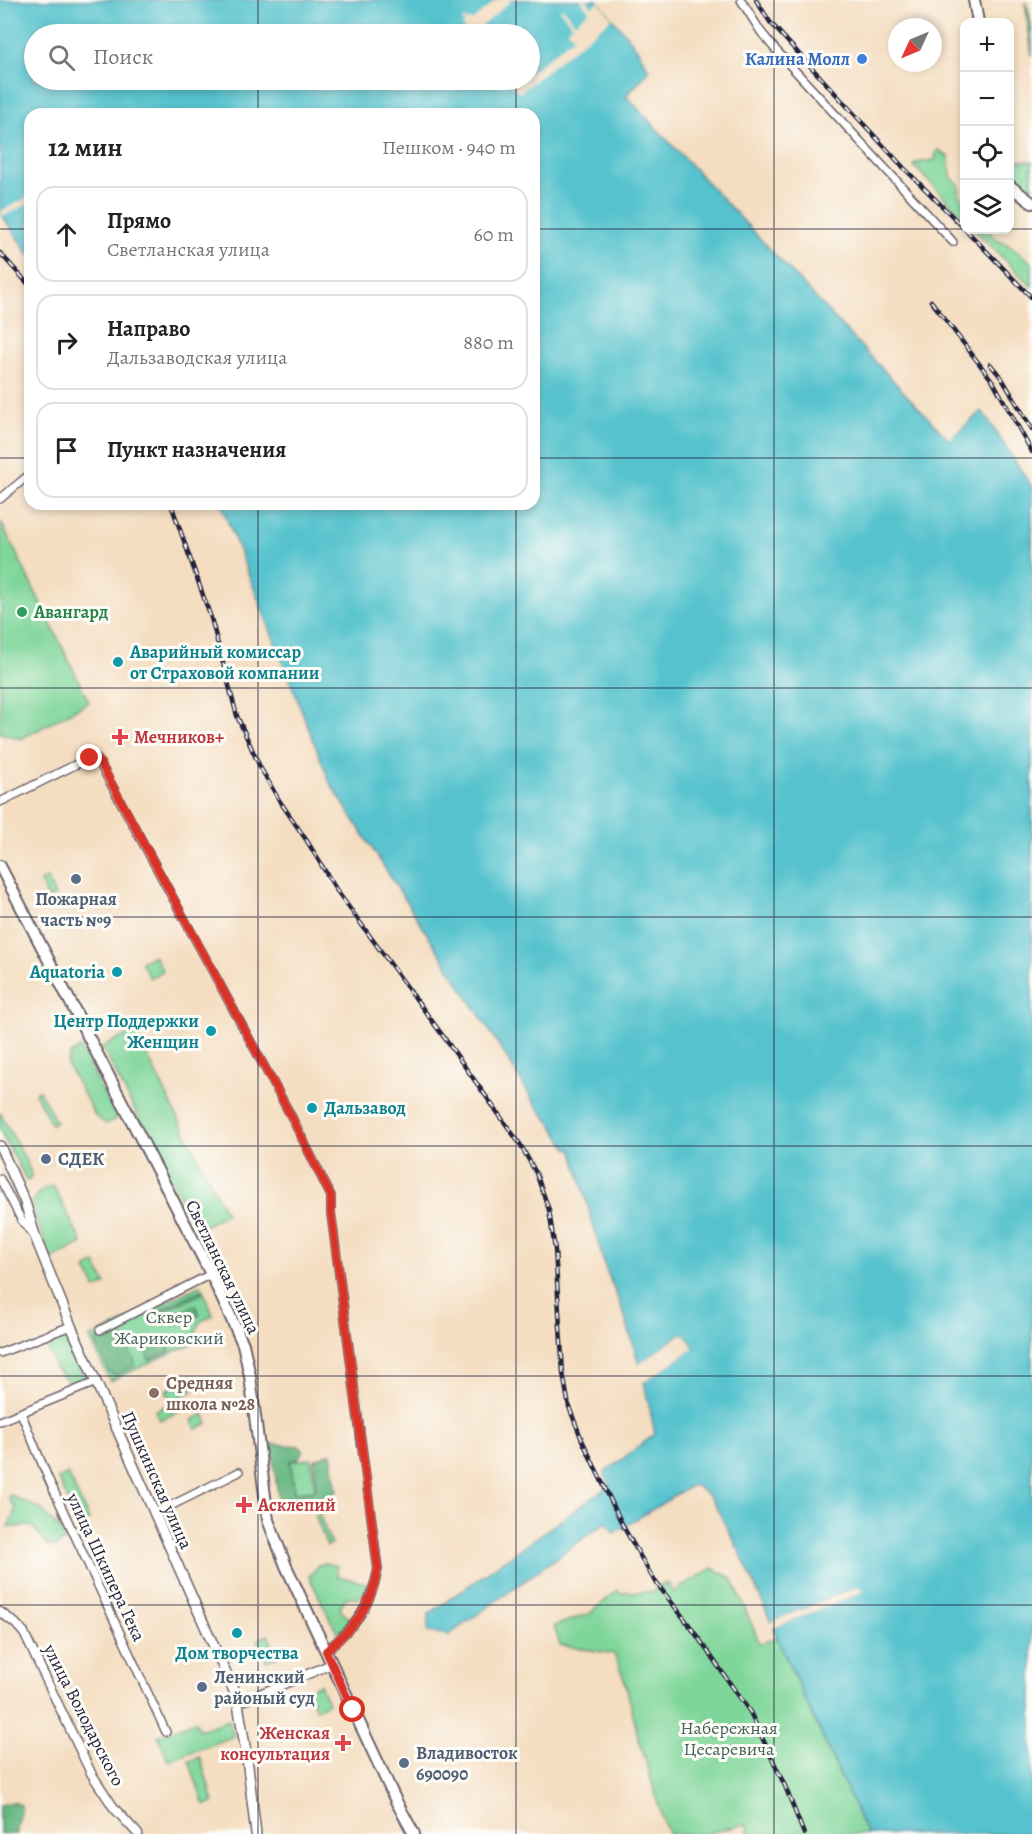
<!DOCTYPE html>
<html lang="ru">
<head>
<meta charset="utf-8">
<style>
	:root { --surface:#fff; --page:#f6f6f6; --text:#222; --muted:#767676; --line:#e0e0e0 }
	body { margin:0; font-family:Alegreya,serif; background:var(--page); color:var(--text) }
	.controls { position:absolute; right:18px; top:18px; display:grid; overflow:hidden; border-radius:12px; box-shadow:0 3px 9px #0003 }
	.controls button { width:54px; height:54px; display:grid; place-items:center; padding:0; border:0; border-bottom:2px solid var(--line); background:var(--surface); color:var(--text); font:30px sans-serif }
	.compass { position:absolute; left:888px; top:18px; width:54px; height:54px; border-radius:50%; background:var(--surface); box-shadow:0 3px 9px #0003; rotate:226deg }
	.stop { position:absolute; width:18px; height:18px; margin:-14px; border:4px solid #d93025; border-radius:50%; background:#fff }
	.stop.end { background:#d93025; border-color:#fff; box-shadow:0 2px 6px #0008 }
	.list { margin:0; padding:0; list-style:none }
	h2 { display:flex; justify-content:space-between; align-items:center; height:78px; margin:0; padding:0 24px; font-size:26px }
	h2 small { font-size:20px; font-weight:400; color:var(--muted) }
	.list li { display:grid; grid-template-columns:39px 1fr auto; gap:18px; align-items:center; box-sizing:border-box; height:96px; margin:0 12px 12px; padding:0 12px; border:2px solid var(--line); border-radius:18px }
	.list b { display:block; font-size:22px; white-space:nowrap }
	.list p { margin:0; font-size:20px; white-space:nowrap; color:var(--muted) }
	.list em { font-size:20px; font-style:normal; color:var(--muted) }
	.icon { flex:none; width:33px; height:33px; fill:none; stroke:currentColor; stroke-width:2; stroke-linecap:round; stroke-linejoin:round }
	.map { position:relative; flex:none; width:1032px; height:1834px; overflow:hidden }
	.search { position:absolute; background:var(--surface); box-shadow:0 3px 9px #0003; left:24px; top:24px; width:516px; height:66px; display:flex; align-items:center; gap:15px; box-sizing:border-box; padding:0 21px; border-radius:33px; color:var(--muted); font-size:22px }
	.panel { position:absolute; background:var(--surface); box-shadow:0 3px 9px #0003; left:24px; top:108px; width:516px; height:402px; border-radius:18px }
	.map>svg:first-child { display:block }
	.green { fill:#7fd69a; stroke:#507c6a; stroke-width:1.5 }
	.forest { fill:#67b782; stroke:#446c5e; stroke-width:1.5 }
	.water { fill:#55c2cd; stroke:#3c7284; stroke-width:1.5; fill-rule:evenodd }
	.pier { fill:#f4ddc0 }
	.lines { fill:none; stroke-linecap:round; stroke-linejoin:round }
	.minor-casing { stroke:#6c636a; stroke-width:10 }
	.tertiary-casing { stroke:#6c636a; stroke-width:11 }
	.secondary-casing { stroke:#6c636a; stroke-width:12 }
	.primary-casing { stroke:#6c636a; stroke-width:14 }
	.minor { stroke:#fff; stroke-width:7 }
	.tertiary { stroke:#fff; stroke-width:8 }
	.secondary { stroke:#fff; stroke-width:9 }
	.primary { stroke:#fff; stroke-width:10 }
	.rail-casing { stroke:#22223b; stroke-width:4.5 }
	.rail { stroke:#fdfcf7; stroke-width:2; stroke-dasharray:7; stroke-linecap:butt }
	.route { stroke:#d93025; stroke-width:8 }
	.grid { fill:none; stroke:#22223b; stroke-width:1.5; stroke-opacity:0.55 }
	.shop-dot { fill:#3f7fe0; stroke:#fdfcf7; stroke-width:2 }
	.leisure-dot { fill:#2e9e5b; stroke:#fdfcf7; stroke-width:2 }
	.culture-dot { fill:#0f9aa8; stroke:#fdfcf7; stroke-width:2 }
	.health-dot { fill:#e0444e; stroke:#fdfcf7; stroke-width:2 }
	.service-dot { fill:#5c6f8a; stroke:#fdfcf7; stroke-width:2 }
	.education-dot { fill:#8d6e63; stroke:#fdfcf7; stroke-width:2 }
	.labels { text-anchor:middle; stroke-width:6; stroke-linejoin:round; paint-order:stroke }
	.shop-label { font-size:18px; font-weight:bold; fill:#366cbe; stroke:#fdfcf7; text-anchor:end }
	.leisure-label { font-size:18px; font-weight:bold; fill:#27864d; stroke:#fdfcf7; text-anchor:start }
	.culture-label { font-size:18px; font-weight:bold; fill:#0d838f; stroke:#fdfcf7; text-anchor:start }
	.health-label { font-size:18px; font-weight:bold; fill:#be3a42; stroke:#fdfcf7; text-anchor:start }
	.service-label { font-size:18px; font-weight:bold; fill:#4e5e75; stroke:#fdfcf7; text-anchor:start }
	.street-label { font-size:18px; fill:#22223b; stroke:#fdfcf7 }
	.park-label { font-size:18px; fill:#43615c; stroke:#fdfcf7 }
	.education-label { font-size:18px; font-weight:bold; fill:#785e54; stroke:#fdfcf7; text-anchor:start }
</style>
</head>
<body>
<div class="map">
<svg width="1032" height="1834" viewBox="0 0 1032 1834">
	<rect width="100%" height="100%" fill="#fdfcf7"/>
	<filter id="ink" filterUnits="userSpaceOnUse"><feTurbulence type="fractalNoise" baseFrequency=".0167" numOctaves="2"/><feDisplacementMap in="SourceGraphic" scale="12" xChannelSelector="R" yChannelSelector="G"/><feConvolveMatrix kernelMatrix="1 2 1 2 8 2 1 2 1" color-interpolation-filters="sRGB"/></filter>
	<filter id="wash" filterUnits="userSpaceOnUse"><feTurbulence type="fractalNoise" baseFrequency=".008" numOctaves="4" result="noise"/><feDisplacementMap in="SourceGraphic" scale="24" xChannelSelector="R" yChannelSelector="G"/><feGaussianBlur stdDeviation="1.35" result="paint"/><feColorMatrix in="noise" values="0 0 0 0 0 0 0 0 0 0 0 0 0 0 0 0 0 1.4 0 .05"/><feComposite in="paint" operator="in"/></filter>
	<g filter="url(#wash)">
		<rect width="100%" height="100%" fill="#f4ddc0"/>
		<path class="green" d="M1010 135 1014 161H1032V189C1006 170 1009 165 1010 135Z
			M938 150 949 157V165L952 178 960 186 959 193 964 201V218L914 166 916 163 935 160 936 152Z
			M975 230H987L997 240 1011 246 1032 263V287Z
			M1 522 89 702 21 739 0 733Z
			M47 878 55 896 49 899 40 882Z
			M154 955 163 971 150 978 141 962Z
			M135 1031 226 1214 197 1230 102 1047Z
			M81 1048 117 1119 106 1124 96 1117 67 1064 70 1054Z
			M39 1090 56 1122 51 1124 35 1093Z
			M0 1112 28 1165 31 1175 30 1180 26 1179 0 1130Z
			M53 1185 82 1243 51 1260 32 1208C33 1194 42 1190 53 1185Z
			M95 1263 106 1284 96 1289 86 1269Z
			M201 1285 213 1315 200 1322 191 1344 110 1381 90 1338Z
			M67 1337 84 1378 71 1384 56 1369 46 1345Z
			M177 1385 180 1392 191 1387 193 1391 171 1401 166 1390Z
			M182 1398 187 1408 160 1420 155 1411Z
			M204 1414 208 1424 196 1429 192 1420Z
			M311 1459 315 1490 294 1492 291 1461Z
			M68 1474 89 1520 78 1525 72 1511 74 1503 68 1500 58 1479Z
			M10 1495 42 1510 50 1520 60 1528 66 1538C46 1561 46 1535 31 1526L8 1527 16 1508 8 1499Z
			M319 1513 331 1544 327 1546 315 1515Z
			M325 1563 337 1566V1576L371 1584 367 1596 361 1594 357 1599 347 1597 341 1605V1611L351 1620 341 1631 337 1632 309 1577 318 1565Z
			M712 1568 732 1578 760 1644 776 1637 867 1834H749L746 1824 705 1834H669L664 1823 637 1732 626 1684 614 1654 560 1645 554 1626 589 1614 618 1590 621 1594 625 1592H653L658 1586 668 1583 673 1592Z
			M268 1635 278 1656 266 1661 257 1640Z
			M320 1684 328 1703 316 1709 307 1690Z
			M229 1720 234 1736 168 1761 158 1736 195 1721 199 1730Z
			M200 1757 214 1802 204 1805 189 1761Z"/>
		<path class="forest" d="M1025 2C1032 15 1032 40 1032 56Z
			M201 1290 203 1293 161 1313 160 1310Z
			M195 1305 200 1315 175 1325 172 1316Z
			M115 1331 120 1333 135 1362 134 1366 116 1375 110 1373 96 1343 97 1340Z
			M168 1340 170 1350 169 1351 149 1360 148 1359 147 1350Z
			M271 1444 299 1446 303 1450 298 1459 290 1461 294 1493 316 1490 314 1460 326 1455 331 1454 337 1491 334 1494 280 1509Z
			M13 1802 21 1805C23 1815 16 1823 17 1834H0V1805Z"/>
		<path class="water" d="M0 0H597C614 21 639 46 649 71L626 96 949 440 982 411 1032 487V1834H867L774 1631V1628L863 1591 859 1586 771 1622 740 1552 711 1498 698 1487 692 1485 614 1533 606 1522 449 1635 428 1632 429 1614 610 1485 604 1473 655 1434 644 1382 694 1347 683 1333 639 1364 624 1314 605 1267 572 1149H568L552 1125 533 1101 509 1061 330 783 221 504H534V114H30V257L0 212ZM34 34H530V80H34Z"/>
		<path class="pier" d="M496 0H512L479 29 484 34H469L462 26 465 23 462 20 464 18 467 21 469 19 472 21Z
			M581 0H586L592 7 599 2 612 18 519 93 508 80H530V73L574 37 568 29 572 25 560 10 563 8 575 23 589 11Z
			M30 196V203L3 216 0 212Z
			M683 1333 694 1348 644 1382 643 1379 690 1347 683 1337 640 1366 639 1364Z
			M859 1586 864 1591 774 1628 773 1625 859 1590 773 1625 771 1622Z"/>
	</g>
	<g filter="url(#ink)">
		<g class="lines">
			<defs>
				<path id="minor" d="M741 0 761 32 775 49 953 242
					M0 499 30 474
					M0 802 87 759 95 757 98 760 290 1114 331 1196V1213L378 1569C371 1607 355 1626 326 1651
					M0 1179 22 1221 33 1235
					M100 1330 211 1274
					M0 1353 71 1326
					M21 1413 48 1478 166 1732
					M0 1421 96 1382
					M154 1514 239 1472"/>
				<path id="tertiary" d="M0 1612 15 1623 24 1633 91 1773 114 1808 138 1834
					M238 1703 332 1664"/>
				<path id="secondary" d="M0 1146 25 1202 36 1239 71 1326 237 1698 247 1758 256 1834"/>
				<path id="primary" d="M974 0 978 22
					M1010 186 1032 203
					M0 866 211 1274 243 1344 250 1376 268 1520 286 1566 396 1801 414 1834"/>
			</defs>
			<use href="#minor" class="minor-casing"/>
			<use href="#tertiary" class="tertiary-casing"/>
			<use href="#secondary" class="secondary-casing"/>
			<use href="#primary" class="primary-casing"/>
			<use href="#minor" class="minor"/>
			<use href="#tertiary" class="tertiary"/>
			<use href="#secondary" class="secondary"/>
			<use href="#primary" class="primary"/>
			<defs>
				<path id="rail" d="M756 0 770 22 788 42 904 168 964 228
					M966 230 1032 298
					M0 253 30 286
					M931 301 994 383 1032 452
					M990 364 1001 377 1032 429
					M171 504 211 618 237 716 260 767 279 800 307 841 337 891 443 1036 520 1144 536 1173 549 1210 555 1250 563 1373 569 1407 582 1440 624 1528 654 1580 690 1626 750 1712 785 1786 804 1834"/>
			</defs>
			<use href="#rail" class="rail-casing"/>
			<use href="#rail" class="rail"/>
		</g>
	</g>
	<g class="lines" filter="url(#ink)">
		<path class="route" d="M90 758 95 757 101 764 290 1114 331 1196V1213L378 1569C371 1607 355 1626 326 1651L353 1710"/>
	</g>
	<path class="grid" d="M258 0V34M516 0V34M774 0V1834M258 80V114M516 80V114M0 229H30M534 229H964M1010 229H1032M0 458H30M534 458H1032M258 504V1834M516 504V1834M0 688H1032M0 917H1032M0 1146H1032M0 1376H1032M0 1605H1032"/>
	<circle class="shop-dot" cx="862" cy="59" r="6"/>
	<circle class="leisure-dot" cx="22" cy="612" r="6"/>
	<g class="culture-dot">
		<circle cx="118" cy="662" r="6"/>
		<circle cx="117" cy="972" r="6"/>
		<circle cx="211" cy="1031" r="6"/>
		<circle cx="312" cy="1108" r="6"/>
		<circle cx="237" cy="1633" r="6"/>
	</g>
	<g class="health-dot">
		<path d="M117 728h6v6h6v6h-6v6h-6v-6h-6v-6h6z"/>
		<path d="M241 1496h6v6h6v6h-6v6h-6v-6h-6v-6h6z"/>
		<path d="M340 1734h6v6h6v6h-6v6h-6v-6h-6v-6h6z"/>
	</g>
	<g class="service-dot">
		<circle cx="76" cy="879" r="6"/>
		<circle cx="46" cy="1159" r="6"/>
		<circle cx="202" cy="1687" r="6"/>
		<circle cx="404" cy="1763" r="6"/>
	</g>
	<circle class="education-dot" cx="154" cy="1393" r="6"/>
	<g class="labels">
		<g class="shop-label">
			<text x="850" y="65">Калина Молл</text>
		</g>
		<g class="leisure-label">
			<text x="34" y="618">Авангард</text>
		</g>
		<g class="culture-label">
			<text x="130" y="658">Аварийный комиссар<tspan x="130" dy="21">от Страховой компании</tspan></text>
			<text x="105" y="978" text-anchor="end">Aquatoria</text>
			<text x="199" y="1027" text-anchor="end">Центр Поддержки<tspan x="199" dy="21">Женщин</tspan></text>
			<text x="324" y="1114">Дальзавод</text>
			<text x="237" y="1659" text-anchor="middle">Дом творчества</text>
		</g>
		<g class="health-label">
			<text x="134" y="743">Мечников+</text>
			<text x="258" y="1511">Асклепий</text>
			<text x="330" y="1739" text-anchor="end">Женская<tspan x="330" dy="21">консультация</tspan></text>
		</g>
		<g class="service-label">
			<text x="76" y="905" text-anchor="middle">Пожарная<tspan x="76" dy="21">часть №9</tspan></text>
			<text x="58" y="1165">СДЕК</text>
			<text x="214" y="1683">Ленинский<tspan x="214" dy="21">районый суд</tspan></text>
			<text x="416" y="1759">Владивосток<tspan x="416" dy="21">690090</tspan></text>
		</g>
		<g class="street-label">
			<text transform="translate(223 1267) rotate(64)" y="6">Светланская улица</text>
			<text transform="translate(157 1480) rotate(66)" y="6">Пушкинская улица</text>
			<text transform="translate(106 1567) rotate(65)" y="6">улица Шкипера Гека</text>
			<text transform="translate(84 1715) rotate(63)" y="6">улица Володарского</text>
		</g>
		<g class="park-label">
			<text x="169" y="1323">Сквер<tspan x="169" dy="21">Жариковский</tspan></text>
			<text x="729" y="1734">Набережная<tspan x="729" dy="21">Цесаревича</tspan></text>
		</g>
		<g class="education-label">
			<text x="166" y="1389">Средняя<tspan x="166" dy="21">школа №28</tspan></text>
		</g>
	</g>
</svg>
<div class="controls">
<button>+</button>
<button>−</button>
<button><svg class="icon" aria-label="locate" viewBox="0 0 24 24"><circle cx="12" cy="12" r="6"/><path d="M12 2v4M12 18v4M2 12h4M18 12h4"/></svg></button>
<button><svg class="icon" aria-label="layers" viewBox="0 0 24 24"><path d="M12 4l9 5-9 5-9-5zM3 14l9 5 9-5"/></svg></button>
</div>
<svg class="compass" viewBox="-18 -18 36 36"><path d="M0-13l5 13h-10z" fill="#e53935"/><path d="M0 13l5-13h-10z" fill="#767676"/></svg>
<div class="stop" style="left:353px;top:1710px"></div>
<div class="stop end" style="left:90px;top:758px"></div>
<div class="search"><svg class="icon" aria-label="search" viewBox="0 0 24 24"><circle cx="10" cy="10" r="6"/><path d="M15 15l6 6"/></svg>Поиск</div>
<section class="panel">
<h2>12 мин<small>Пешком · 940 m</small></h2>
<ul class="list">
<li><svg class="icon" aria-label="ahead" viewBox="0 0 24 24"><path d="M12 20V5M6 11l6-6 6 6"/></svg><div><b>Прямо</b><p>Светланская улица</p></div><em>60 m</em></li>
<li><svg class="icon" aria-label="right" viewBox="0 0 24 24"><path d="M7 20v-9h11M14 6l5 5-5 5"/></svg><div><b>Направо</b><p>Дальзаводская улица</p></div><em>880 m</em></li>
<li><svg class="icon" aria-label="arrive" viewBox="0 0 24 24"><path d="M6 21V4h12l-3 4 3 4H6"/></svg><div><b>Пункт назначения</b></div></li>
</ul>
</section>
</div>
</body>
</html>
